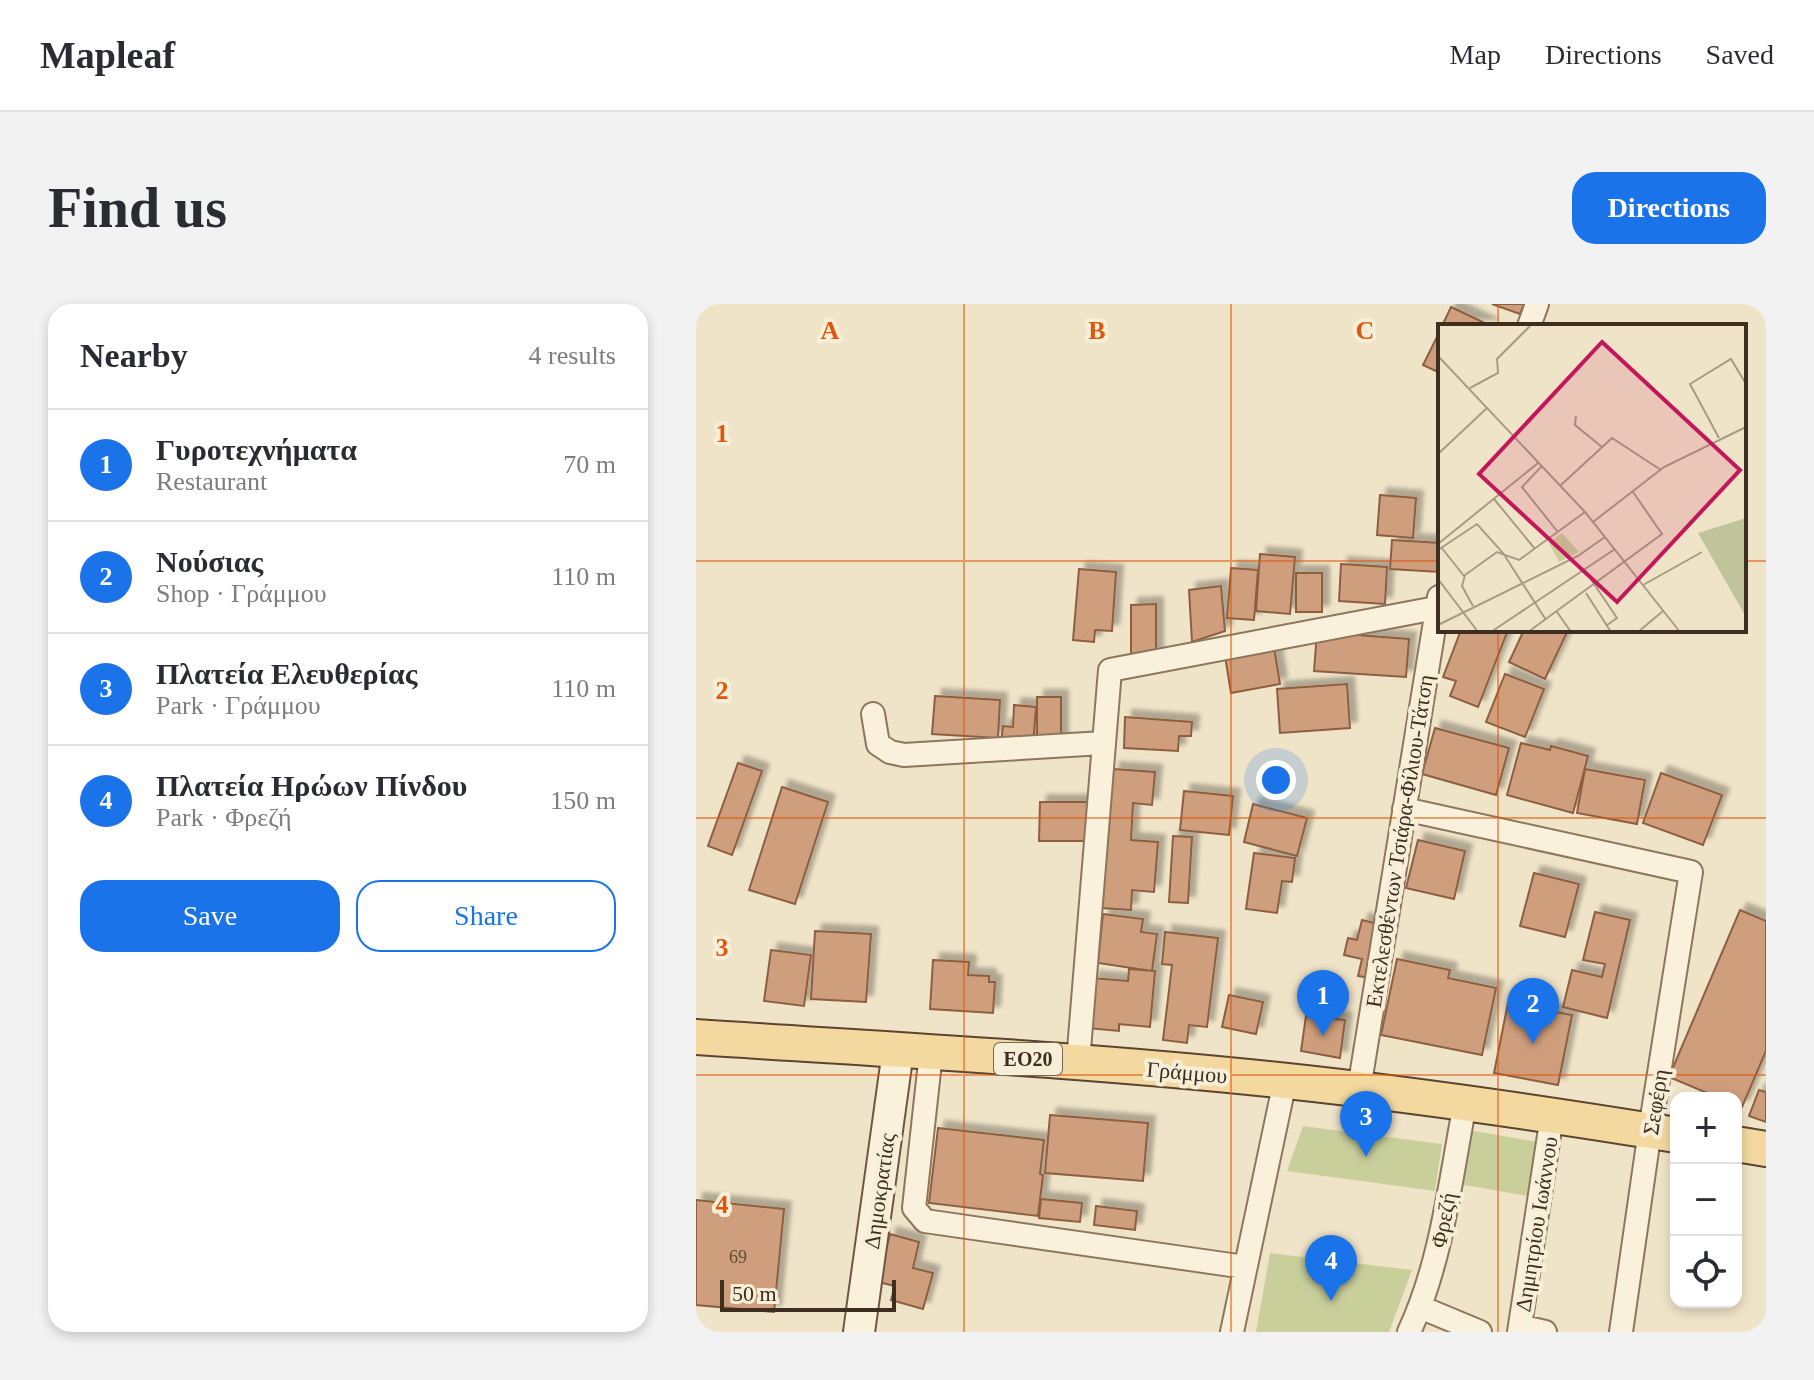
<!DOCTYPE html>
<html lang="en">
<head>
<meta charset="utf-8">
<style>
	:root { --surface:#fff; --page:#f2f2f3; --text:#2b2b33; --muted:#7c7c81; --line:#e1e1e2; --accent:#1a73e8 }
	body { margin:0; font-family:"Times New Roman",serif; background:var(--page); color:var(--text) }
	.controls { position:absolute; right:24px; bottom:24px; display:grid; overflow:hidden; border-radius:16px; box-shadow:0 4px 12px #0003 }
	.controls button { width:72px; height:72px; display:grid; place-items:center; padding:0; border:0; border-bottom:2px solid var(--line); background:var(--surface); color:var(--text); font:40px sans-serif }
	.scale { position:absolute; left:24px; bottom:20px; width:176px; box-sizing:border-box; padding-left:8px; border:4px solid #3d2e20; border-top:0; font-size:22px; line-height:28px; white-space:nowrap; color:#3d2e20; -webkit-text-stroke:6px #f7eed8; paint-order:stroke }
	.you { position:absolute; left:580px; top:476px; width:28px; height:28px; margin:-20px; border:6px solid #fff; border-radius:50%; background:#1a73e8; box-shadow:0 0 0 12px #1a73e833 }
	.badge { display:grid; place-items:center; width:52px; height:52px; border-radius:50%; background:var(--accent); color:#fff; font-size:26px; font-weight:700 }
	.pin { position:absolute; translate:-50% -66px; filter:drop-shadow(0 2px 4px #0008) }
	.pin::after { content:''; position:absolute; top:42px; width:28px; height:24px; background:inherit; clip-path:polygon(0 0,100% 0,50% 100%) }
	.list { margin:0; padding:0; list-style:none }
	h2 { display:flex; justify-content:space-between; align-items:center; height:104px; margin:0; padding:0 32px; font-size:34px }
	h2 small { font-size:26px; font-weight:400; color:var(--muted) }
	.list li { display:grid; grid-template-columns:52px 1fr auto; gap:24px; align-items:center; box-sizing:border-box; height:112px; padding:0 32px; border-top:2px solid var(--line) }
	.list b { display:block; font-size:30px; white-space:nowrap }
	.list p { margin:0; font-size:26px; white-space:nowrap; color:var(--muted) }
	.list em { font-size:26px; font-style:normal; color:var(--muted) }
	.actions { display:flex; gap:16px; padding:24px 32px }
	.actions a { flex:1; padding:18px 0; border:2px solid var(--accent); border-radius:24px; text-align:center; font-size:28px; color:var(--accent) }
	.actions .main { background:var(--accent); color:#fff }
	.icon { flex:none; width:44px; height:44px; fill:none; stroke:currentColor; stroke-width:2; stroke-linecap:round; stroke-linejoin:round }
	.map { position:relative; flex:none; width:1070px; height:1028px; overflow:hidden; border-radius:24px }
	header { display:flex; align-items:center; gap:48px; box-sizing:border-box; height:112px; padding:0 40px; background:var(--surface); border-bottom:2px solid var(--line) }
	header strong { font-size:38px }
	nav { display:flex; gap:44px; margin-inline-start:auto; font-size:28px }
	.intro { display:flex; align-items:center; justify-content:space-between; box-sizing:border-box; height:192px; padding:0 48px }
	h1 { margin:0; font-size:56px }
	.button { padding:20px 36px; border-radius:24px; background:var(--accent); color:#fff; font-size:28px; font-weight:700 }
	main { display:flex; gap:48px; padding:0 48px }
	aside { flex:1; background:var(--surface); border-radius:24px; box-shadow:0 4px 12px #0003 }
	.map>svg:first-child { display:block }
	.park { fill:#c9cf9b }
	.building { fill:#cf9f7d; stroke:#8d5f41; stroke-width:2; filter:url(#shadow) }
	.lines { fill:none; stroke-linecap:round; stroke-linejoin:round }
	.street-casing { stroke:#8d765c; stroke-width:26 }
	.secondary-casing { stroke:#6f573f; stroke-width:34 }
	.primary-casing { stroke:#5b4430; stroke-width:38 }
	.street { stroke:#faf1dc; stroke-width:22 }
	.secondary { stroke:#faf1dc; stroke-width:30 }
	.primary { stroke:#f3d9a0; stroke-width:34 }
	.grid { fill:none; stroke:#df570d; stroke-width:2; stroke-opacity:0.55 }
	.labels { text-anchor:middle; stroke-width:8; stroke-linejoin:round; paint-order:stroke }
	.number-label { font-size:18px; fill:#624a37 }
	.shield { fill:#f7eed8; stroke:#756857; stroke-width:2 }
	.shield-label { font-size:20px; font-weight:bold; fill:#3d2e20 }
	.street-label { font-size:22px; fill:#3d2e20; stroke:#f7eed8 }
	.inset-road { fill:none; stroke:#a89b85; stroke-width:2 }
	.view { fill:#c2185b; fill-opacity:0.15; stroke:#c2185b; stroke-width:4 }
	.inset-edge { fill:none; stroke:#3d2e20; stroke-width:4 }
	.grid-label { font-size:26px; text-anchor:middle; font-weight:bold; fill:#df570d; stroke:#f7eed8; stroke-width:8; stroke-linejoin:round; paint-order:stroke }
</style>
</head>
<body>
<header>
<strong>Mapleaf</strong>
<nav><a>Map</a><a>Directions</a><a>Saved</a></nav>
</header>
<div class="intro"><h1>Find us</h1><a class="button">Directions</a></div>
<main>
<aside>
<h2>Nearby<small>4 results</small></h2>
<ul class="list">
<li><span class="badge">1</span><div><b>Γυροτεχνήματα</b><p>Restaurant</p></div><em>70 m</em></li>
<li><span class="badge">2</span><div><b>Νούσιας</b><p>Shop · Γράμμου</p></div><em>110 m</em></li>
<li><span class="badge">3</span><div><b>Πλατεία Ελευθερίας</b><p>Park · Γράμμου</p></div><em>110 m</em></li>
<li><span class="badge">4</span><div><b>Πλατεία Ηρώων Πίνδου</b><p>Park · Φρεζή</p></div><em>150 m</em></li>
</ul>
<div class="actions"><a class="main">Save</a><a>Share</a></div>
</aside>
<div class="map">
<svg width="1070" height="1028" viewBox="0 0 1070 1028">
	<defs>
		<filter id="shadow"><feDropShadow dx="7" dy="-7" stdDeviation="2" flood-color="#0004"/></filter>
	</defs>
	<rect width="100%" height="100%" fill="#f0e4c8"/>
	<path class="park" d="M607 822 746 840 739 887 591 867Z
		M773 826 842 838 832 892 763 880Z
		M574 949 716 966 693 1028H560Z"/>
	<path class="building" d="M796 0H828L824 10Z
		M755 3 795 22H746Z
		M744 27V69L727 61Z
		M684 191 720 194 717 234 681 231Z
		M696 236 744 239V268L694 265Z
		M564 250 599 253 594 310 560 307Z
		M645 260 691 263 689 300 643 297Z
		M535 264 562 266 558 316 531 314Z
		M383 265 420 268 416 327 399 326 398 338 377 336Z
		M600 269H626V308H600Z
		M525 282 529 327 496 338 493 286Z
		M460 300V352H435V301Z
		M765 326H812L782 403 754 392 760 377 747 373Z
		M828 326H872L849 375 813 358Z
		M621 328 713 335 710 373 618 367Z
		M577 337 584 380 535 389 528 346Z
		M809 370 848 385 829 433 790 418Z
		M651 380 654 424 584 429 581 385Z
		M239 392 304 396 302 434 236 430Z
		M341 393H365V439L341 438Z
		M318 401 340 403 337 441 305 439 307 422 317 423Z
		M429 413 496 418 495 432H483L482 447 428 444Z
		M739 424 813 444 800 491 726 470Z
		M825 439 854 446 855 442 892 452 877 509 811 491Z
		M42 459 66 467 36 551 12 542Z
		M417 465 459 468 456 501 437 499 435 536 462 538 458 588 436 586 435 606 406 604Z
		M889 465 949 476 941 520 881 509Z
		M965 469 1026 491 1007 541 947 519Z
		M86 483 132 498 99 600 53 586Z
		M488 487 537 492 533 531 484 526Z
		M344 498H397V537H343Z
		M557 500 611 514 601 552 548 538Z
		M477 532 496 533 492 599 473 598Z
		M722 536 769 547 758 595 710 584Z
		M558 549 599 554 596 578 586 577 581 609 550 605Z
		M838 569 883 580 869 633 824 622Z
		M1044 606 1070 617V747L1046 803 1040 801V794H1023L973 773Z
		M899 608 934 616 911 714 867 703 876 666 906 673 909 660 887 656Z
		M407 610 447 615 445 628 461 630 456 667 402 659Z
		M666 616 686 621 674 674 662 672 666 655 648 651 652 634 661 636Z
		M119 627 175 630 170 698 115 695Z
		M469 628 522 634 511 723 493 721 491 739 467 736 476 661 466 660Z
		M75 646 115 651 108 702 68 697Z
		M701 655 754 666 752 674 800 684 786 751 685 731Z
		M237 656 273 658 272 671 293 672V678H299L297 709 234 705Z
		M433 665 459 667 454 723 423 720V727L392 724 396 674 432 677Z
		M533 691 567 698 560 730 526 723Z
		M812 699 876 711 862 781 798 769Z
		M610 712 649 716 644 754 605 747Z
		M1063 786 1070 788V818L1053 812Z
		M354 811 452 819 447 877 349 869Z
		M242 824 348 836 344 870 347 871 342 912 233 899Z
		M345 895 386 899 384 918 343 914Z
		M0 896 88 905 78 1008 0 1001Z
		M400 902 441 907 439 926 398 921Z
		M194 930 223 938 217 964 237 969 227 1005 195 996 199 982 182 978Z"/>
	<g class="lines">
		<defs>
			<path id="street" d="M833 22 841 0
				M177 410 182 440 194 448 208 451 407 439
				M708 505 995 568 954 826 925 1028
				M235 749 218 904 229 917 549 963
				M382 758 414 366 740 304
				M663 785 743 293
				M724 1003 784 1028
				M824 1022 849 1028
				M536 1028 589 777
				M713 1028C746 957 754 877 769 800
				M823 1028 856 812"/>
			<path id="secondary" d="M163 1028 202 747"/>
			<path id="primary" d="M0 733C197 746 395 756 591 777 721 791 851 810 980 831
				M1040 840 1070 845"/>
		</defs>
		<use href="#street" class="street-casing"/>
		<use href="#secondary" class="secondary-casing"/>
		<use href="#primary" class="primary-casing"/>
		<use href="#street" class="street"/>
		<use href="#secondary" class="secondary"/>
		<use href="#primary" class="primary"/>
	</g>
	<path class="grid" d="M268 0V1028M535 0V1028M802 0V22M0 257H744M1048 257H1070M802 326V1028M0 514H1070M0 771H1070"/>
	<g class="labels">
		<g class="number-label">
			<text x="42" y="959">69</text>
		</g>
		<rect class="shield" x="298" y="739" width="68" height="32" rx="6"/>
		<g class="shield-label">
			<text x="332" y="762">ΕΟ20</text>
		</g>
		<g class="street-label">
			<text transform="translate(703 537) rotate(-81)" y="8">Εκτελεσθέντων Τσιάρα-Φίλιου-Τάτση</text>
			<text transform="translate(491 768) rotate(5)" y="8">Γράμμου</text>
			<text transform="translate(959 798) rotate(-81)" y="8">Σεφέρη</text>
			<text transform="translate(183 887) rotate(-82)" y="8">Δημοκρατίας</text>
			<text transform="translate(747 916) rotate(-79)" y="8">Φρεζή</text>
			<text transform="translate(840 920) rotate(-81)" y="8">Δημητρίου Ιωάννου</text>
		</g>
	</g>
	<g transform="translate(742 20)">
		<rect width="308" height="308" fill="#f0e4c8"/>
		<path d="M308 194V293L260 209Z" fill="#bfc49a"/>
		<path d="M124 209 141 228 121 238 111 219Z" fill="#c9cf9b"/>
		<path class="inset-road" d="M0 32 147 188 242 308M32 64 60 49 59 35 94 0M138 92 137 101 164 123M281 114 252 60 293 35 308 60M0 130 49 84M104 142 84 163 119 207M123 161 174 114 223 146M56 175 97 225M155 198 226 143 308 103M0 220 100 139M3 223 26 252M0 226 39 200 65 229 108 296M148 248 179 294 169 301M0 255 40 308M205 261 264 228M148 269 173 308M35 282 24 262 27 251 59 228 81 236 147 188M119 288 133 308M0 301 140 232 167 213M53 308 177 225M90 308 224 210 195 168M200 308 225 287"/>
		<path class="view" d="M164 18 302 146 179 278 41 150Z"/>
		<rect width="308" height="308" class="inset-edge"/>
	</g>
	<g class="grid-label">
		<text x="134" y="35">A</text>
		<text x="401" y="35">B</text>
		<text x="669" y="35">C</text>
		<text x="26" y="138">1</text>
		<text x="26" y="395">2</text>
		<text x="26" y="652">3</text>
		<text x="26" y="909">4</text>
	</g>
</svg>
<div class="controls">
<button>+</button>
<button>−</button>
<button><svg class="icon" aria-label="locate" viewBox="0 0 24 24"><circle cx="12" cy="12" r="6"/><path d="M12 2v4M12 18v4M2 12h4M18 12h4"/></svg></button>
</div>
<div class="scale">50 m</div>
<div class="you"></div>
<div class="pin badge" style="left:627px;top:732px">1</div>
<div class="pin badge" style="left:837px;top:740px">2</div>
<div class="pin badge" style="left:670px;top:853px">3</div>
<div class="pin badge" style="left:635px;top:997px">4</div>
</div>
</main>
</body>
</html>
